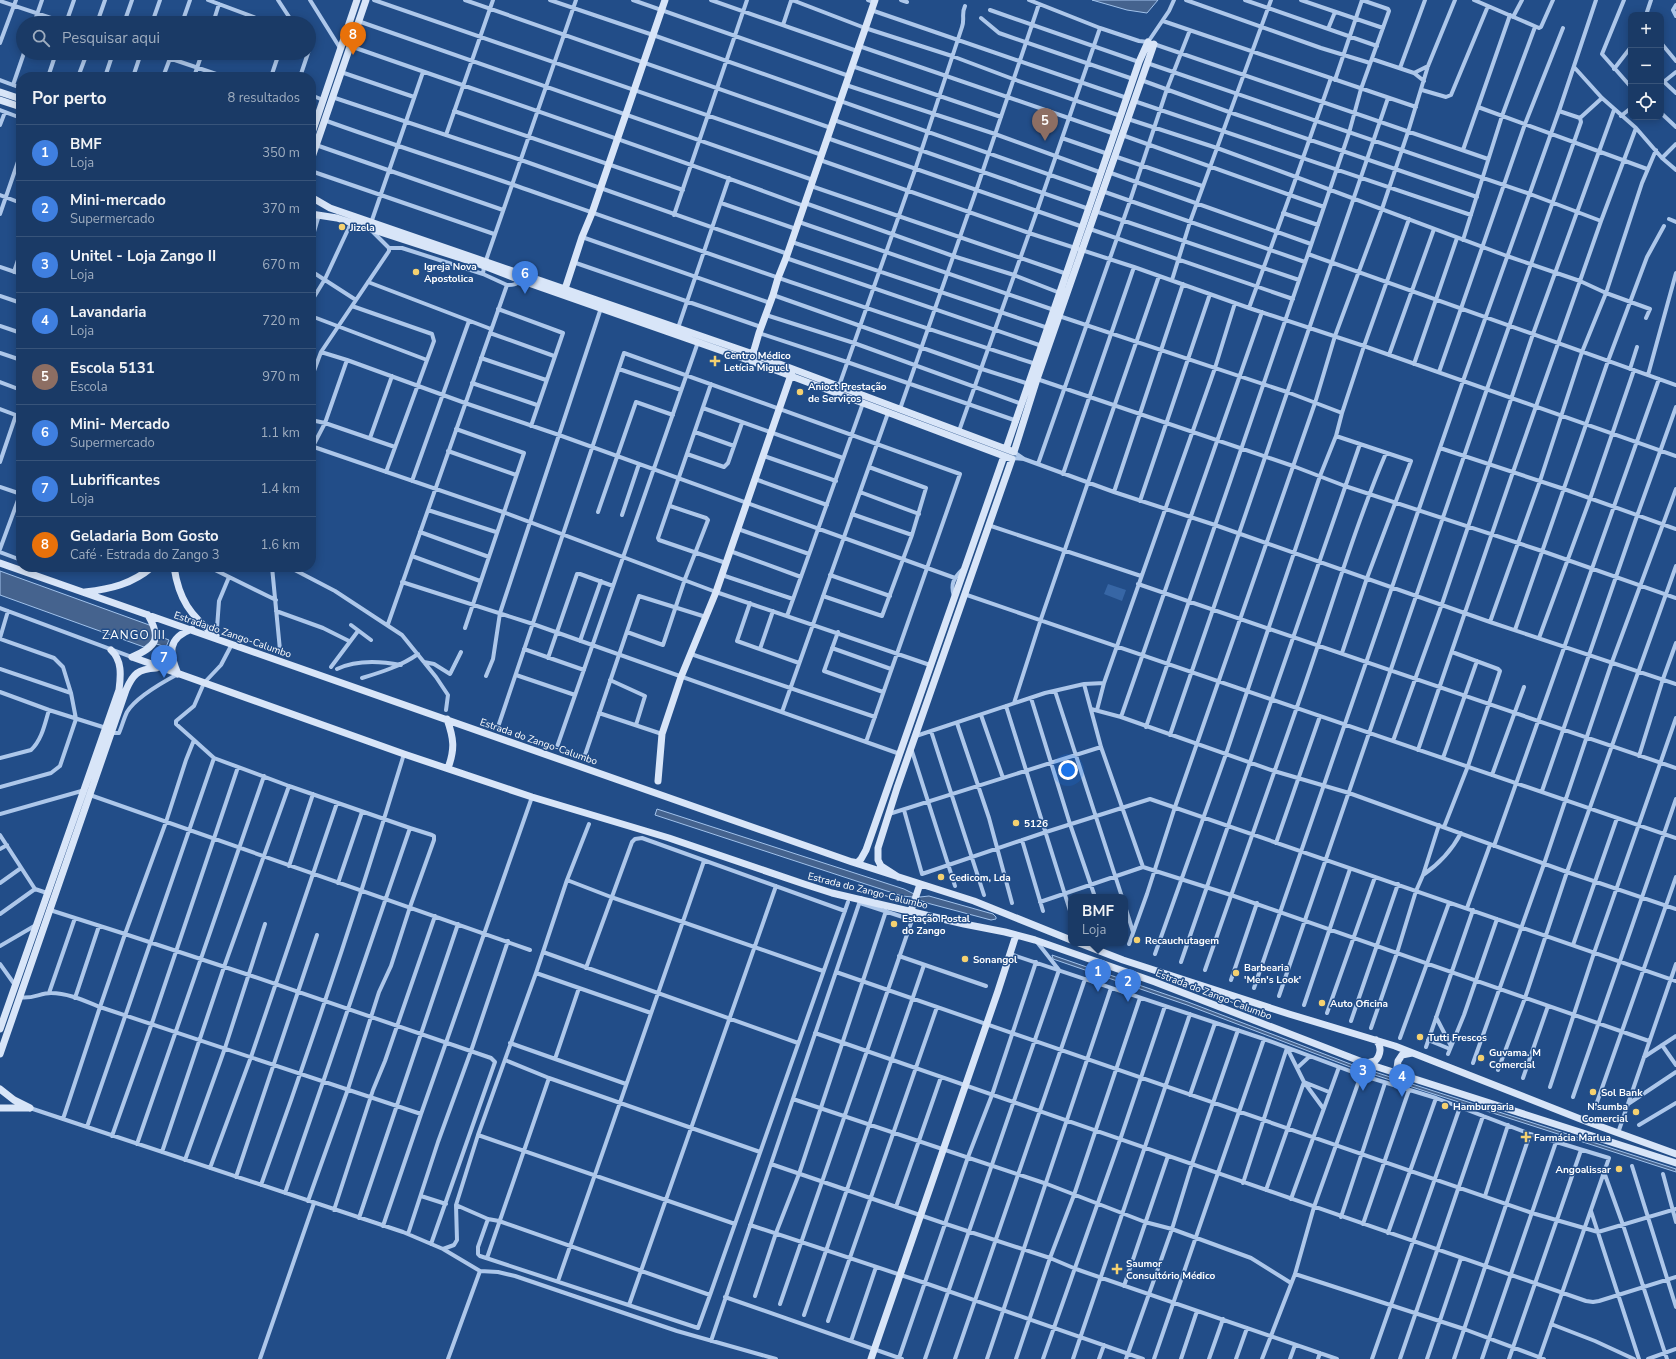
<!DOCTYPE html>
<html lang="pt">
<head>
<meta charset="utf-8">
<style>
	:root { --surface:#1a3a66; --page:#23416c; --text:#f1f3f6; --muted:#9fadbf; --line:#38547a; --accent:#8c9099 }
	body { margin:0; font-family:"Nunito Sans",sans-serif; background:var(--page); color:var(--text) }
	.controls { position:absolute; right:12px; top:12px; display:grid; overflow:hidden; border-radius:8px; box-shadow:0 2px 10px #0003 }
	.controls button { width:36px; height:36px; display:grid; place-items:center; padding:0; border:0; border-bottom:1px solid var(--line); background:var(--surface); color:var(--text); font:20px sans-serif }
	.you { position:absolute; left:1068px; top:770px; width:14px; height:14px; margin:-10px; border:3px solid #fff; border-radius:50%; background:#1a73e8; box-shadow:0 0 0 6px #1a73e833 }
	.badge { display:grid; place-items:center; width:26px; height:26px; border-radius:50%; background:var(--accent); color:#fff; font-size:13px; font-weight:700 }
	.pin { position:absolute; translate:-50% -33px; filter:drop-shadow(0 1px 2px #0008) }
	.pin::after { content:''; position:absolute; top:21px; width:14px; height:12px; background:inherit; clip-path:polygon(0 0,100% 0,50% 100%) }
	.popup { position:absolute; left:1068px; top:894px; width:60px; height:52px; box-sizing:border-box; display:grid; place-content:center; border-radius:8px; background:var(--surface); filter:drop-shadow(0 1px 3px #0005); font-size:13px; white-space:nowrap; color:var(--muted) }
	.popup b { font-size:15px; color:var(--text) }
	.popup::after { content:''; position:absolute; left:50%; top:100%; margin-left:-8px; border:8px solid transparent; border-top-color:var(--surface) }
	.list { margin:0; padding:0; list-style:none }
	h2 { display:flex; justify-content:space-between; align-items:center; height:52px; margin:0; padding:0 16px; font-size:17px }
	h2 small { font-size:13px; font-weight:400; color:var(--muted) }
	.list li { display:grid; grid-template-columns:26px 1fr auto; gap:12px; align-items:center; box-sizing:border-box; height:56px; padding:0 16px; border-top:1px solid var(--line) }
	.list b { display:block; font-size:15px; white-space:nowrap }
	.list p { margin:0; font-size:13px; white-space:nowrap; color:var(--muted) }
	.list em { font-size:13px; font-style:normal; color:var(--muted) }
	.icon { flex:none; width:22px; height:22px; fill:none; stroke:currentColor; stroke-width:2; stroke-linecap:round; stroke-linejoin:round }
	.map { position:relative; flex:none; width:1676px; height:1359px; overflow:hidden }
	.search { position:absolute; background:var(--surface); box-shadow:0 2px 10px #0003; left:16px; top:16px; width:300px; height:44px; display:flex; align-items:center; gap:10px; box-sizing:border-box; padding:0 14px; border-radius:22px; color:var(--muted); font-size:15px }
	.panel { position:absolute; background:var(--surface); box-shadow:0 2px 10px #0003; left:16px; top:72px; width:300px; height:500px; border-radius:16px }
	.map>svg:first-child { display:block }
	.green { fill:#3766a5 }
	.water { fill:#45638e; stroke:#a1c2eb }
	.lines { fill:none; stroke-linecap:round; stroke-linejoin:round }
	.street { stroke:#adc7ea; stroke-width:4 }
	.secondary { stroke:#d8e5f8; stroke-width:7 }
	.poi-dot { fill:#f5d170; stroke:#224d88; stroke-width:1.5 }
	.labels { text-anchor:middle; stroke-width:3; stroke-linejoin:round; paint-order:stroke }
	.poi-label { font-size:10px; font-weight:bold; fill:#fff; stroke:#224d88; text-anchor:start }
	.street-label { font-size:10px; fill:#fff; stroke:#224d88 }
	.quarter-label { font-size:12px; letter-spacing:1px; fill:#fff; stroke:#224d88 }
</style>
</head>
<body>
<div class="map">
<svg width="1676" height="1359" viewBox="0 0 1676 1359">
	<rect width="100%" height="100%" fill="#224d88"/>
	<path class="green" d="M1108 584 1126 590 1122 601 1104 594Z"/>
	<path class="water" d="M1092 0H1158L1147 13 1127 10Z
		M0 571 152 626 153 634 169 640 166 647 150 642 144 647 0 595Z
		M657 809 904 889 920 897 929 896 993 914 996 917V919L991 920 927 903 912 897 902 896 655 815Z
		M1052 955 1188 1002 1353 1065 1676 1169V1172L1353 1068 1187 1005 1053 959Z"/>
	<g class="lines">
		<path class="street" d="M208 0 256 18 260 23
			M278 0 293 23
			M310 0 340 48
			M374 0 822 155
			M465 0 831 128
			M550 0 653 35 1096 191
			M633 0 849 76
			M711 0 857 51
			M792 0 865 28 952 56 1013 79 1121 116
			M868 0 874 2
			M901 0 907 2
			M1029 0 1100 28 1139 41 1148 42 1488 159
			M1186 0 1321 48 1370 63
			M1245 0 1377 46
			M1301 0 1383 28
			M1362 0 1388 9 1389 11 1361 89 1349 133 1308 254 1676 385
			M1474 0 1539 28 1541 27 1553 0
			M1624 0 1602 54 1631 87
			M0 1 66 23
			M1676 5 1673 10 1676 16
			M871 10 1127 98
			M990 10 1139 62
			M1646 15 1651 0
			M1513 17 1522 0
			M981 18 999 33 1133 79
			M358 21 813 180
			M1163 21 1416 107
			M34 23 42 0
			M66 23 74 0
			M97 23 105 0
			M124 23 132 0
			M152 23 160 0
			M182 23 190 0
			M213 23 219 4
			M783 25 791 1
			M1328 29 1335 12
			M1148 42 1169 11 1174 0
			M0 43 16 0
			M1661 43 1676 61
			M350 46C501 99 654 150 804 206
			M859 46 1115 134
			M309 47V51
			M154 53 225 77
			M1372 59 1414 73 1424 81
			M1147 63 1530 194 1601 221
			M852 66 1001 117
			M1574 67 1602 98 1636 128 1662 158 1676 170
			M1400 68 1425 0
			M1614 69 1631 47
			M341 72 414 97
			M1414 73 1428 66
			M48 77 56 53
			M78 77 87 53
			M105 77 113 53
			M133 77 141 53
			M163 77 172 53
			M194 77 202 53
			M271 77 279 53
			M300 77 308 53
			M1661 79 1676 93
			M0 80 21 88
			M1141 80 1229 112 1477 197
			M1335 80 1362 0
			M1661 84 1676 72
			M13 85 24 53
			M846 85 995 134 1102 173
			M1422 90 1446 97 1451 95 1488 6
			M311 95 323 100
			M332 97 521 160 788 254
			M1134 101 1471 215
			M1478 107 1647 169
			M0 110 21 118
			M454 111 683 190
			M1661 113 1676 127
			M1621 116 1631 108
			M1580 118 1602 98
			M1128 119 1217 148 1296 177 1507 256 1580 281 1606 293 1650 309 1646 318
			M324 120C387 143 451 163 514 185 687 246 861 308 1036 364
			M834 120 1089 209
			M0 125 5 112
			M446 135 493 0
			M1122 135 1290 195 1331 78
			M827 138 1037 211 959 431
			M1062 138 1108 154
			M316 145 503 210
			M1463 150 1510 15
			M1114 156 1202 186
			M1662 158 1676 144
			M820 160 1029 233 1134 267 1249 308 1364 346 1676 456
			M311 171 494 234
			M1108 172 1311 244
			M811 186 1067 274
			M1102 191 1305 262
			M0 195 21 203
			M721 203 796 229
			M805 203 953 256 1014 275 1060 293
			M1095 211 1299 280
			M1283 213 1318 225
			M0 214 21 153
			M674 215 747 0
			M1669 219 1676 222
			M799 222 1054 310
			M371 223 423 72
			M1083 227 1037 211 1100 28
			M1090 229 1293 299
			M582 237 770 303
			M1463 240 1502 116 1535 27
			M311 242 319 215
			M792 242 1048 328
			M389 248H402L483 274
			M786 258 1042 346
			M573 262 761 327
			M0 267 21 274
			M311 271 356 300
			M14 272 21 251
			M1172 280 1190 222 1271 0
			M368 282 491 329
			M507 285C512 285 517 285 520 280
			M773 295 982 369 1029 384
			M0 296 21 303
			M311 302 325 279 351 223
			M352 306 432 334 434 341 386 472
			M1249 308 1290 195 1324 207
			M498 309 563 333 531 426
			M766 315 854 343 1022 404
			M311 316 427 360
			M1059 316 1287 392 1342 413
			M0 326 21 333
			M678 328 729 178
			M490 333 554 356
			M759 333 847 362 1017 421
			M321 352 347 360 465 403 559 435 955 578
			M0 353 21 360
			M1389 355 1434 229
			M481 358 546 380
			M1414 364 1457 238
			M619 369 681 390
			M1630 369 1637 347
			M1439 372 1525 124 1563 28
			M1648 375 1676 273
			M311 379 321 352 389 251V248L370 229
			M1037 379 1293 466 1345 486 1542 551 1676 598
			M0 382 21 390
			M472 383 537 405
			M711 384 658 538 659 540 726 563
			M839 386 915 170 962 27C965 19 961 14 965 6
			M703 408 843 458
			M0 409 21 417
			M900 409 976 191 1039 4
			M311 420 325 423 395 447
			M456 429 524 453 465 628
			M695 432 734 446
			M1336 436 1411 461 1367 578 1342 653
			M370 438 392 376
			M311 446 503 512 716 592 930 665
			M313 446 325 423 347 360
			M1440 448 1564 489 1676 529
			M448 451 516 475
			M1014 452 1024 459 1114 492 1215 525 1490 622 1676 684
			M687 454 724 467 728 463 742 423
			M764 456 836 481
			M1012 458 1024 459
			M0 462 16 415
			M1038 464 1130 201 1167 89 1190 30
			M1063 474 1134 267
			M755 479 827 505
			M412 481 469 321
			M0 487 21 494
			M860 492 919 514
			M1114 492 1183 284
			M1140 501 1210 294
			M428 510 496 532
			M598 512 636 402 673 415
			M852 514 912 535
			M622 515 639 464
			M988 525 1141 576
			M738 529 809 554
			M420 532 489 557
			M0 549 21 492
			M730 551 801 577
			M0 552 21 560
			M412 556 480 581
			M209 567 276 600
			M272 567 280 650
			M289 567 335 591 402 635 436 677 448 695 446 710
			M722 575 793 599
			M830 575 890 596
			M402 582 533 624 900 754
			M1138 584 1676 768
			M964 594 1676 838
			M823 596 882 616 912 535 926 488 869 467
			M954 596C950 584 954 578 962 570
			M750 603 737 641 799 663
			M0 608 132 657
			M276 611 323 628 349 641
			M787 616 863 403
			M1490 622 1540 481 1582 352 1606 293 1642 183 1656 150
			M388 624 507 285 483 274 484 266 576 0
			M351 625 371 640
			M217 628 219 601 229 577
			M1515 630 1608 361 1647 257 1664 226
			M627 632 663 645 685 579 708 520 706 518 670 506
			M838 632 824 671 883 692
			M0 638 8 611
			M1539 638 1590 499 1634 370
			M0 639 54 658 63 667 71 693 76 719 60 766 51 773 0 787
			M580 641 601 581
			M832 648 891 669
			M524 649 584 670
			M760 649 773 611
			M691 654 875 717
			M548 658 577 574H580L613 586
			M424 662 434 664 450 674 461 652
			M331 667 358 631
			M0 669 71 693
			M337 669C356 660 380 661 401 665
			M516 675 575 695
			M486 676 493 659 500 613 601 308
			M362 678C382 672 401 666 418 654
			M610 680 645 696 636 725
			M1084 684 1101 747 1143 867 1231 895 1649 1041
			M1055 691 1122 897
			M0 692 49 710 106 728
			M1031 698 1070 824 1095 897
			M1014 703 1041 619 1159 276
			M1006 706 1071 914
			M1091 709 1121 717 1274 771 1349 793 1567 872 1676 909
			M1097 710 1104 683 1215 368 1235 303
			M782 712 888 413
			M599 713 662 734
			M981 715 1003 778
			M1121 717 1262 312
			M957 723 989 818 1012 903
			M498 727 624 353 960 474 866 742
			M1146 727 1308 254
			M931 731 984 895
			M111 733H119C122 726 124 718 127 712 136 697 163 682 178 674
			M1170 735 1388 98
			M916 736 1045 693 1084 684 1104 683
			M194 740 176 724V721L194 706 204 683 221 665 232 644
			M1393 741 1442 604 1533 334 1614 110
			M557 747 698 342
			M911 748 955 886
			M1418 750 1513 472 1601 221 1636 128
			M585 755 639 596 706 617
			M1639 756 1663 679 1676 643
			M0 758 31 750C42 740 45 723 49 710
			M1443 758 1477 661
			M1492 775 1524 687
			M1542 791 1637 516 1676 407
			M90 795 530 950
			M904 810 922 874 1046 832 1150 799 1676 981
			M0 814 85 790
			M889 814 1101 747
			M1444 827 1468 766 1500 671 1498 669 1452 652
			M0 835 35 889 47 893
			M1022 840 1043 911
			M1276 843 1320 716
			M1494 846 1659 379
			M0 849 7 845
			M289 866 313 794
			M1423 875C1439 864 1452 850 1461 833
			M567 880 611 897 823 971
			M0 883 21 868
			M338 883 362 812
			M1040 902 1143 867
			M1125 906 1133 932
			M1467 908 1490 845
			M50 910 125 934 166 822 186 760 194 740 214 758 289 786 410 828 285 1193
			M0 914 35 889
			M1129 944 1147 894 1175 807 1315 403 1335 336 1382 209 1408 132 1428 66 1455 0
			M1573 945 1617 818
			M0 946 36 925
			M543 952 798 1043
			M1010 954 1264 1039 1361 1075 1436 1098 1388 1233
			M1155 954 1226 754 1320 476 1336 436 1342 413 1364 346 1409 219
			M899 956 986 986
			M1181 962 1360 444
			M0 964 15 985
			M586 968 632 842 635 839 642 838 845 911
			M1205 970C1236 883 1266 795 1297 707 1327 623 1351 536 1386 453
			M836 972 1532 1213 1598 1232 1676 1209
			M536 973 651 1013
			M1231 980 1257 903
			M1254 988 1463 381 1559 111 1596 0
			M49 993 75 918
			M1279 996 1487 389 1581 122 1580 118 1559 111
			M19 997C31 1000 40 993 51 993 68 993 85 1001 100 1007L125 934 249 975 491 1058 495 1062 431 1244
			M75 998 99 926
			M1304 1005 1350 869
			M1327 1013 1375 877
			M1436 1017 1451 1046
			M1351 1021 1398 884
			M1371 1028 1397 953 1416 891 1423 875 1439 825
			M815 1033 1586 1301 1593 1302 1599 1301 1676 1277
			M1400 1038 1449 903
			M1428 1040 1450 1049
			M510 1043 626 1084
			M1662 1045 1676 1065
			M1426 1047 1473 910
			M1287 1048 1304 1082 1323 1108
			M1448 1054 1464 1015 1497 919
			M1644 1057 1676 1036
			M555 1059 579 988
			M505 1060 549 1078 760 1152
			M1473 1063 1544 864 1612 662 1676 489
			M1297 1068 1310 1056
			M1498 1070 1525 998 1567 872 1676 566
			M1523 1078 1548 1006
			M1550 1087 1594 953 1676 718
			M1190 1095 1215 1023
			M1573 1097 1676 799
			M1436 1098 1530 1134 1609 1158 1539 1359
			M793 1099 1047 1184 1145 1222 1172 1229 1251 1258 1291 1283
			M1628 1104 1676 1072
			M30 1108 403 1232 443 1249 480 1271
			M1595 1108 1676 877
			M63 1119 100 1007 421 1114 532 797
			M1639 1125 1676 1103
			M87 1127 214 758
			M1618 1133 1676 964
			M478 1135 735 1224
			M112 1136 152 1023 238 767
			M137 1144 264 776
			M162 1152 224 967 289 786
			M185 1160 225 1048 265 924
			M771 1164 946 1224 1050 1258 1076 1269 1337 1359
			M1632 1166 1676 1307
			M210 1168 251 1057 337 803
			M1604 1172 1623 1225 1667 1359
			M1663 1174 1676 1222
			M236 1177 317 935
			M1243 1183 1287 1048
			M261 1185C312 1043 360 899 404 754
			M1266 1190 1304 1082 1329 1092
			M421 1196 446 1204
			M1485 1196 1508 1125
			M1291 1199 1339 1067
			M308 1201 348 1089 379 992 391 966 410 907 434 840V836L432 835 410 828
			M456 1205 488 1219 499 1221 710 1295
			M896 1207 941 1077
			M334 1210 373 1090 385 1061 435 916
			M1591 1211 1639 1359
			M1341 1217 1385 1083
			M359 1218 458 924
			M488 1219 478 1247V1254L480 1256 698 1328 710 1295 848 902
			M1363 1224 1409 1090
			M750 1225 925 1283 1143 1359
			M383 1226 421 1114
			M408 1234 438 1142 471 1051 508 941
			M443 1249 454 1245 457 1240 456 1205 478 1135 536 973 567 880 589 824
			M487 1258 549 1078
			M1295 1274 1464 1329 1544 1359
			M558 1281 704 861
			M1124 1286 1168 1156
			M755 1296 776 1233 799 1174 886 911
			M725 1297 902 1359
			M780 1304 912 920 860 903
			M629 1305 776 886
			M804 1315 924 965
			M828 1321 937 1007
			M1551 1324 1595 1341 1634 1359
			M711 1341 861 898
			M851 1341 876 1267
			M899 1358 968 1157 992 1095 1036 962
			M260 1359 314 1203
			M448 1359 480 1271 498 1272 515 1276 677 1331 776 1359
			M925 1359 1059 970 1037 942
			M955 1359 1085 979
			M987 1359C1029 1236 1070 1112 1111 988
			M1016 1359 1050 1258 1074 1195 1140 998
			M1043 1359 1120 1140 1165 1006
			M1073 1359 1190 1014
			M1099 1359 1104 1345
			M1126 1359 1172 1229 1192 1164 1238 1030
			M1154 1359 1264 1039
			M1181 1359 1197 1311
			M1209 1359 1223 1319
			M1236 1359 1247 1328
			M1262 1359 1295 1274 1314 1207 1361 1075
			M1290 1359 1295 1345
			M1318 1359 1320 1353
			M1372 1359 1460 1107
			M1400 1359 1483 1116
			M1427 1359 1461 1258
			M1454 1359 1530 1134
			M1482 1359 1556 1142
			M1509 1359 1581 1150
			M1648 1359 1676 1349"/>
		<path class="secondary" d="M0 92 21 99
			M0 100 21 107
			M311 136 357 0
			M311 160 366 0
			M311 197 330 208 753 354 1014 452 1037 379 1154 44
			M311 214 337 218 479 264 520 280 751 361 1012 459 897 788 878 848V860L881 866 898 877
			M564 292 582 237 592 213 665 0
			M752 357 759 333 773 295 778 278 786 258 875 0
			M1006 449 1139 62 1148 42
			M0 563 852 862 974 901 1071 940
			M174 567C179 600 190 615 216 636
			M85 592C111 589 132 584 152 567
			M132 657 404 754 532 797 669 838 804 884 832 893 964 924 1005 932 1035 940 1155 982 1365 1063 1676 1163
			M132 657C156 647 162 639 148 615
			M178 674C169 653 167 638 192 629
			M447 719C454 739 455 749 448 768
			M658 781 662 734 681 677 716 592 792 372
			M853 862 857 863 861 859 866 850 1004 456
			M911 911 920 884
			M1079 943 1123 960 1289 1014 1395 1046 1588 1122 1676 1154
			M0 1029 119 690C121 675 122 660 111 650
			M0 1054 126 690C133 674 138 669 156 668
			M1367 1063 1375 1061C1381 1055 1382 1046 1376 1040
			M1404 1076 1397 1068 1398 1061 1402 1055 1412 1053
			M0 1089 14 1100 30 1108
			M0 1108H28
			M871 1359 998 991 1016 935"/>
	</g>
	<g class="poi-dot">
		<circle cx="342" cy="227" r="4"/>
		<circle cx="416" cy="272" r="4"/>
		<path d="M713 355h4v4h4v4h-4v4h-4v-4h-4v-4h4z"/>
		<circle cx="800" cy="392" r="4"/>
		<circle cx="1016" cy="823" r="4"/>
		<circle cx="941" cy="877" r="4"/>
		<circle cx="894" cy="924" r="4"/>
		<circle cx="1137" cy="940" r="4"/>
		<circle cx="965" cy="959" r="4"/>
		<circle cx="1236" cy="973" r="4"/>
		<circle cx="1322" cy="1003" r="4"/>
		<circle cx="1420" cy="1037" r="4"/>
		<circle cx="1481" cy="1058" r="4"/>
		<circle cx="1593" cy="1092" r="4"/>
		<circle cx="1445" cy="1106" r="4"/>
		<circle cx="1636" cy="1112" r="4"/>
		<path d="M1524 1131h4v4h4v4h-4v4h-4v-4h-4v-4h4z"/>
		<circle cx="1619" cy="1169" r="4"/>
		<path d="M1115 1263h4v4h4v4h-4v4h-4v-4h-4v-4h4z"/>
	</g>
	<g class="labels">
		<g class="poi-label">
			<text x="350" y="231">Jizela</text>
			<text x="424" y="270">Igreja Nova<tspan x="424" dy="12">Apostolica</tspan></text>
			<text x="724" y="359">Centro Médico<tspan x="724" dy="12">Letícia Miguel</tspan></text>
			<text x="808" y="390">Anioct Prestação<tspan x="808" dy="12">de Serviços</tspan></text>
			<text x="1024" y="827">5126</text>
			<text x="949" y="881">Cedicom, Lda</text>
			<text x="902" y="922">Estação Postal<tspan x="902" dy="12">do Zango</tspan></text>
			<text x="1145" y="944">Recauchutagem</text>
			<text x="973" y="963">Sonangol</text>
			<text x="1244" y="971">Barbearia<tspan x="1244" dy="12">'Men's Look'</tspan></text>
			<text x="1330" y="1007">Auto Oficina</text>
			<text x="1428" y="1041">Tutti Frescos</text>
			<text x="1489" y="1056">Guvama. M<tspan x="1489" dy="12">Comercial</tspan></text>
			<text x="1601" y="1096">Sol Bank</text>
			<text x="1453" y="1110">Hamburgaria</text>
			<text x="1628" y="1110" text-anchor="end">N'sumba<tspan x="1628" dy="12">Comercial</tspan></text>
			<text x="1534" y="1141">Farmácia Marlua</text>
			<text x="1611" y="1173" text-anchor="end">Angoalissar</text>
			<text x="1126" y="1267">Saumor<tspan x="1126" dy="12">Consultório Médico</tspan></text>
		</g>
		<g class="street-label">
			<text transform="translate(233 634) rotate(19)" y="4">Estrada do Zango-Calumbo</text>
			<text transform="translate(539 741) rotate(19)" y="4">Estrada do Zango-Calumbo</text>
			<text transform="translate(868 890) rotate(14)" y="4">Estrada do Zango-Calumbo</text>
			<text transform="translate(1214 994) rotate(21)" y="4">Estrada do Zango-Calumbo</text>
		</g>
		<g class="quarter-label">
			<text x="134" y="639">ZANGO III</text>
		</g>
	</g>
</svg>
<div class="controls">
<button>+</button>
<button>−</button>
<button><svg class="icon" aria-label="locate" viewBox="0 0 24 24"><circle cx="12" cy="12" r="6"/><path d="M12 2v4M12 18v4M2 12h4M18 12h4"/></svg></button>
</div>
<div class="you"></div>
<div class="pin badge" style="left:1098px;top:992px;background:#3f7fe0">1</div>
<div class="popup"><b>BMF</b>Loja</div>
<div class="pin badge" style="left:1128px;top:1002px;background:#3f7fe0">2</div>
<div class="pin badge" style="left:1363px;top:1091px;background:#3f7fe0">3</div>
<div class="pin badge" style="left:1402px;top:1097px;background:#3f7fe0">4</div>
<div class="pin badge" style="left:1045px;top:141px;background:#8d6e63">5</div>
<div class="pin badge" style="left:525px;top:294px;background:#3f7fe0">6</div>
<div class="pin badge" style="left:164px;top:678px;background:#3f7fe0">7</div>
<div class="pin badge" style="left:353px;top:55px;background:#e8710a">8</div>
<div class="search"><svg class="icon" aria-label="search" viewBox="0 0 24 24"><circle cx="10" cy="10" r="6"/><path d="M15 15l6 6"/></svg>Pesquisar aqui</div>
<section class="panel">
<h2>Por perto<small>8 resultados</small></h2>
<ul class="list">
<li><span class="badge" style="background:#3f7fe0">1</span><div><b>BMF</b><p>Loja</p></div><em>350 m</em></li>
<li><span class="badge" style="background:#3f7fe0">2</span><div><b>Mini-mercado</b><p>Supermercado</p></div><em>370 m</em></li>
<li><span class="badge" style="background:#3f7fe0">3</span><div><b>Unitel - Loja Zango II</b><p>Loja</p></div><em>670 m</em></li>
<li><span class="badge" style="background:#3f7fe0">4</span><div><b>Lavandaria</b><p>Loja</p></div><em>720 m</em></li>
<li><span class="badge" style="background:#8d6e63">5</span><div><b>Escola 5131</b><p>Escola</p></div><em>970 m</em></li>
<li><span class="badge" style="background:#3f7fe0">6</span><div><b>Mini- Mercado</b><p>Supermercado</p></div><em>1.1 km</em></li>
<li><span class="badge" style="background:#3f7fe0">7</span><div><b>Lubrificantes</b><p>Loja</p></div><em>1.4 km</em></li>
<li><span class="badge" style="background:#e8710a">8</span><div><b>Geladaria Bom Gosto</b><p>Café · Estrada do Zango 3</p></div><em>1.6 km</em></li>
</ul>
</section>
</div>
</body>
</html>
